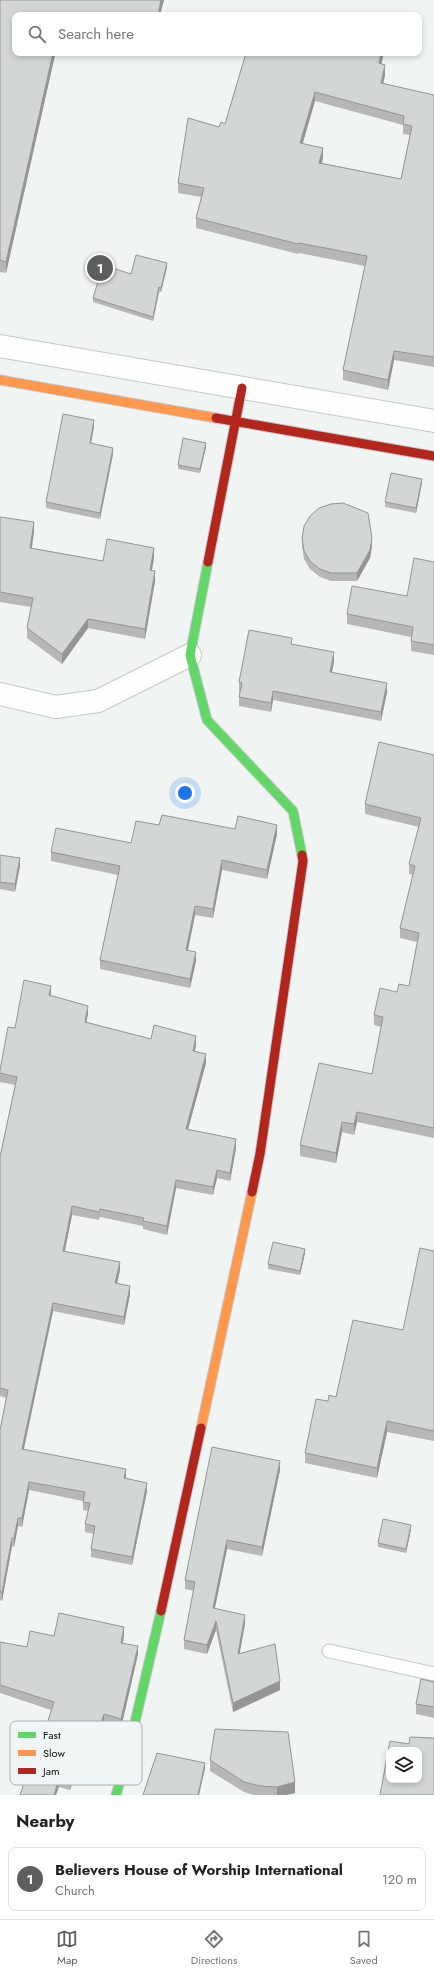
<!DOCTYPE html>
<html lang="en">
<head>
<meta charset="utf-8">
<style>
	:root { --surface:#fff; --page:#f6f6f6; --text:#222; --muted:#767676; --line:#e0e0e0; --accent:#5c5f5e }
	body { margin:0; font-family:Jost,sans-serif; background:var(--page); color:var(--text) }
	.controls { position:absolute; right:12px; bottom:12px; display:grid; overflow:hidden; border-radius:8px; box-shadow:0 2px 6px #0003 }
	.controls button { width:36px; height:36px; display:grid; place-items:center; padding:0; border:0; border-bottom:1px solid var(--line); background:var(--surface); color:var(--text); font:20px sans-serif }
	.you { position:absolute; left:185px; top:793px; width:14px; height:14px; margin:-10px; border:3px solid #fff; border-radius:50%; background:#1a73e8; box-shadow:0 0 0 6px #1a73e833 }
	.badge { display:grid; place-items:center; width:26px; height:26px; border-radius:50%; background:var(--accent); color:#fff; font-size:13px; font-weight:700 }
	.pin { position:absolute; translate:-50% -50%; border:2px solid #fff; box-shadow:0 1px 4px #0006 }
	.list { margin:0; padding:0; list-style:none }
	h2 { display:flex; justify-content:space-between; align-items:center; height:52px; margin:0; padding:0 16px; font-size:17px }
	h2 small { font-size:13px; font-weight:400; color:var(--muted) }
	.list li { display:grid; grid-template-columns:26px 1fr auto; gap:12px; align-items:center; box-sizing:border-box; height:64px; margin:0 8px 8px; padding:0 8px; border:1px solid var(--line); border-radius:8px }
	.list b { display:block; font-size:15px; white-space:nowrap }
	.list p { margin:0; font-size:13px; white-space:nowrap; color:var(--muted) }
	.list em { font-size:13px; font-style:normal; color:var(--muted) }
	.icon { flex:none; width:22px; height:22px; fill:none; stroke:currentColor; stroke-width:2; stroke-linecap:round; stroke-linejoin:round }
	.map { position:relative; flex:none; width:434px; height:1795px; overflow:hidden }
	.search { position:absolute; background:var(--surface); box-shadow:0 2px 6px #0003; left:12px; right:12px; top:12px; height:44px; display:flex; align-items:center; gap:10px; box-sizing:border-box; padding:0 14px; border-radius:8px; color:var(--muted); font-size:15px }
	.sheet { height:124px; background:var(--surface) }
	nav { display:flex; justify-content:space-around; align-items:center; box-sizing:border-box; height:56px; border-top:1px solid var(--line); background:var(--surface); font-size:11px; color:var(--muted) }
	nav a { display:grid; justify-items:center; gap:2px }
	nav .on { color:var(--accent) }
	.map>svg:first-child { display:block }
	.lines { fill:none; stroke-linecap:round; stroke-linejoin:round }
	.lane-casing { stroke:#c6c9c9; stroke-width:15 }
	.street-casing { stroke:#c6c9c9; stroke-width:24 }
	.fast-casing { stroke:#c6c9c9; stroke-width:11 }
	.slow-casing { stroke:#c6c9c9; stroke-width:11 }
	.jam-casing { stroke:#c6c9c9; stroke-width:11 }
	.lane { stroke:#fdfefd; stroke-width:13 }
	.street { stroke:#fdfefd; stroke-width:22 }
	.fast { stroke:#63d668; stroke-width:9 }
	.slow { stroke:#ff974d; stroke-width:9 }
	.jam { stroke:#b3261e; stroke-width:9 }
	.wall { fill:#b5b8b7; fill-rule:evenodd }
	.shaded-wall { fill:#939695 }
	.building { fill:#d2d6d5; stroke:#939695; fill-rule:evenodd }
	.key { fill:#eff6f5; stroke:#abb0b0; stroke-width:1 }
	.key-label { font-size:11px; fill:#0c0e0e }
</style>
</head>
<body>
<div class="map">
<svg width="434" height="1795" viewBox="0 0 434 1795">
	<rect width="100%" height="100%" fill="#f0f5f4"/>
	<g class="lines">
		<defs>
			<path id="lane" d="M329 1651 434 1674"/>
			<path id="street" d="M0 346 434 421
				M0 694 56 707 98 701 190 655"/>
			<path id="fast" d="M208 562 190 655 207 720 293 811 302 855
				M116 1795 125 1765 161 1611"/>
			<path id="slow" d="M0 380 216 418
				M201 1428 252 1192"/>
			<path id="jam" d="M216 418 434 456
				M208 562 242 388
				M252 1192 260 1154 303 861 302 855
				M161 1611 201 1428"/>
		</defs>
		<use href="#lane" class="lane-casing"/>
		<use href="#street" class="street-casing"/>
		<use href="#fast" class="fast-casing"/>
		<use href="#slow" class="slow-casing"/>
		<use href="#jam" class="jam-casing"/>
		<use href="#lane" class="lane"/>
		<use href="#street" class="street"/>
		<use href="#fast" class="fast"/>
		<use href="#slow" class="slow"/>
		<use href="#jam" class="jam"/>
	</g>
	<path class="wall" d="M0 0H164L160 15H15V53H59L58 56 55 55 6 273 0 272Z
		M246 53H384L381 64 385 75 383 84 434 95V367L394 360 388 390 343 380V370L365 266 299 253 298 254 196 228V218L201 197 178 193V183L219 127 225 124ZM315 101 403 125V134L410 135 401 179 322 163 323 158 303 143Z
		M167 267 161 292H159L153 321 93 302V298L131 274Z
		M94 427 91 443 113 454 100 519 46 508V502Z
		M206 447 200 473 178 469V465Z
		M422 483 416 513 385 507V502Z
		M0 517 34 532 32 548 103 561 154 558 152 570 155 581 145 639 88 628 62 664 27 638V628L31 607 0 602Z
		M302 538 372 546 370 558 357 581H331L320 577 310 569 304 559 302 546Z
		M434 562V655L411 651V637L347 624V614L407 596Z
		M292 645 334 662 332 672 387 692 381 721 273 700 271 712 239 706V697L240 692H239V682Z
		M434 755V1138L357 1122 354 1135 342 1132 336 1163 300 1156V1145L372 1074 381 1027 374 1025V1015L397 992 409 986 417 942 400 938V928L413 875 409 874V864L419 827 365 814V804Z
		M159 825 235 829 277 834 267 879 222 870 213 918 195 915 188 950 196 961 190 988 100 969V960L118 875 51 861V852L131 843Z
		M0 855 20 866 15 892 0 889Z
		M51 994V996L88 1014 86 1022 151 1039 196 1045 195 1051 206 1063 188 1129 236 1148 230 1181 217 1178 213 1195 176 1188 167 1235 143 1229V1226L100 1217 99 1220 72 1215 65 1251 120 1270 117 1284 130 1294 124 1325 53 1311 24 1449 126 1478 147 1491 132 1565 91 1557V1549L94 1534 85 1532V1524L88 1511 83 1510V1501L29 1490 22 1527 18 1526 14 1547 12 1546 2 1601 0 1600V1430L6 1398 0 1396V1157L15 1085 0 1082V1070L15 1028Z
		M434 1251V1441L387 1432 377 1478 305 1463V1453L328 1401 336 1397 403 1330Z
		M305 1253 300 1275 268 1269V1264Z
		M280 1470 262 1556 227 1549 215 1608 245 1624 239 1653 280 1690 233 1712 216 1630 207 1654 184 1649V1640L194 1591 185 1589V1580Z
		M411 1529 406 1553 378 1547V1543Z
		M124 1635 123 1643 138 1654 121 1728 104 1723 93 1757 82 1753 70 1790 59 1787 28 1784 51 1710 0 1693V1642L27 1647 54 1636Z
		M434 1682V1718L416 1714V1704Z
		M210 1760 295 1793 286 1795H254L244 1792 210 1771Z"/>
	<path class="shaded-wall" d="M161 0H164L160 15H158Z
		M53 53H55V55L6 273V262Z
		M381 53H384L379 73V63Z
		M385 65V75L381 93V83Z
		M315 92V101L300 152V143Z
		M323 148V158L319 172V163Z
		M167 263V267L161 292V288Z
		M159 287V292L153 321V317Z
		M394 351V360L388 390V380Z
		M94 420V427L90 449V443Z
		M206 443V447L200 473V469Z
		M113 448V454L100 519V513Z
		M422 479V483L416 513V508Z
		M34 522V532L30 558V548Z
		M372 538V546L370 558 357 581V573Z
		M154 548V558L150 580V570Z
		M155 571V581L145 639V629Z
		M88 619V628L62 664V654Z
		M334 652V662L330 681V672Z
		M387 683V692L381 721V712Z
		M273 691V700L271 712V703Z
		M277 825V834L267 879V870Z
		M20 858V866L15 892V884Z
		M222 860V870L213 918V909Z
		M195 906V915L186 959V950Z
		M196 952V961L190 988V979Z
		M51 986V994L49 1004V995Z
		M88 1006V1014L85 1030V1022Z
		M196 1036V1045L193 1059V1051Z
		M206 1054V1063L186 1137V1129Z
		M357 1112V1122L354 1135V1124Z
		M342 1122V1132L336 1163V1153Z
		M236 1139V1148L230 1181V1173Z
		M217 1170V1178L213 1195V1187Z
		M176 1180V1188L167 1235V1226Z
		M72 1206V1215L63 1259V1251Z
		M305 1249V1253L300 1275V1271Z
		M120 1262V1270L115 1292V1283Z
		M130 1286V1294L124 1325V1317Z
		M53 1303V1311L22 1457V1449Z
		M387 1421V1432L377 1478V1468Z
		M280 1461V1470L262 1556V1547Z
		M126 1469V1477L124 1486V1478Z
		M29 1482V1490L22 1527V1518Z
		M147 1483V1491L132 1565V1557Z
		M18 1518V1526L14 1547V1538Z
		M411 1525V1529L406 1553V1549Z
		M12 1538V1546L2 1601V1592Z
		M227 1540V1549L213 1617V1608Z
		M245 1615V1624L238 1663V1654Z
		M216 1621V1630L207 1654V1645Z
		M124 1627V1635L121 1651V1643Z
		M138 1646V1654L121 1728V1719Z
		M280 1681V1690L233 1712V1703Z
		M104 1714V1723L93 1757V1748Z
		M82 1745V1753L70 1790V1782Z
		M205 1763V1769L199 1795H198Z
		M59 1778V1787L56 1795H54Z
		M295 1782V1793L286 1795H277V1787Z"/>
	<path class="building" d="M0 0H161L158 15H15V53H53L6 262 0 260Z
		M246 53H381L379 63 385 65 381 83 434 95V357L394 351 388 380 343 370 367 256 299 243 298 244 196 218 204 188 178 183 188 118 219 127 221 122 225 124ZM315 92 404 116 403 124 412 126 401 179 319 163 323 148 300 143Z
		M136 255 167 263 161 288 159 287 153 317 93 298 103 265 131 274Z
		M63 414 94 420 90 443 113 448 100 513 46 502Z
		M183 438 206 443 200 469 178 465Z
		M391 473 422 479 416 508 385 502Z
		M343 503 368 513 372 538 370 550 357 573H331L320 569 310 561 304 551 302 538 304 526 310 516 319 508 331 504Z
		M0 517 34 522 30 548 103 561 107 539 154 548 150 570 155 571 145 629 88 619 62 654 27 628 33 598 0 592Z
		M414 558 434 562V645L411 641 413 627 347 614 352 586 407 596Z
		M249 630 292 638 291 644 334 652 330 672 387 683 381 712 273 691 271 703 239 697 242 683 239 682Z
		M379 742 434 755V1128L357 1112 354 1124 342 1122 336 1153 300 1145 319 1063 372 1074 383 1017 374 1015 380 988 397 992 399 984 409 986 419 933 400 928 415 866 409 864 421 818 365 804Z
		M162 815 235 829 238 816 277 825 267 870 222 860 213 909 195 906 186 950 196 952 190 979 100 960 120 866 51 852 56 828 131 843 136 821 159 825Z
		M0 855 20 858 15 884 0 882Z
		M24 980 51 986 49 995 88 1006 85 1022 151 1039 154 1025 196 1036 193 1051 206 1054 186 1129 236 1139 230 1173 217 1170 213 1187 176 1180 167 1226 143 1221 144 1218 100 1209 99 1212 72 1206 63 1251 120 1262 115 1283 130 1286 124 1317 53 1303 22 1449 126 1469 124 1478 147 1483 132 1557 91 1549 95 1526 85 1524 90 1503 83 1502 85 1492 29 1482 22 1518H18L14 1538H12L2 1592H0V1430L8 1390 0 1388V1157L17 1077 0 1073V1070L8 1027 15 1028Z
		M273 1242 305 1249 300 1271 268 1264Z
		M420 1248 434 1251V1431L387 1421 377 1468 305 1453 316 1399 328 1401 329 1395 336 1397 353 1320 403 1330Z
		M212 1447 280 1461 262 1547 227 1540 213 1608 245 1615 238 1654 275 1644 280 1681 233 1703 216 1621 207 1645 184 1640 195 1582 185 1580Z
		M383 1519 411 1525 406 1549 378 1543Z
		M59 1613 124 1627 121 1643 138 1646 121 1719 104 1714 93 1748 82 1745 70 1782 59 1778 54 1795H20L24 1783 28 1784 54 1702 0 1685V1642L27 1647 30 1631 54 1636Z
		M421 1679 434 1682V1707L416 1704Z
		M215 1729 288 1732 295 1782 277 1787 260 1786 244 1782 210 1760Z
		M410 1737 434 1738V1795H380L390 1741 409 1744ZM389 1750H419V1780H389Z
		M157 1753 205 1763 198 1795H143Z"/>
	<rect x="10" y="1721" width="132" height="64" rx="6" class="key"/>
	<rect x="18" y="1732" width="18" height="6" fill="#63d668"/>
	<rect x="18" y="1750" width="18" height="6" fill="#ff974d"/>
	<rect x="18" y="1768" width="18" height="6" fill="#b3261e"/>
	<g class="key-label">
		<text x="43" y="1739">Fast</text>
		<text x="43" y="1757">Slow</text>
		<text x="43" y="1775">Jam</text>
	</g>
</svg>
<div class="controls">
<button><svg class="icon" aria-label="layers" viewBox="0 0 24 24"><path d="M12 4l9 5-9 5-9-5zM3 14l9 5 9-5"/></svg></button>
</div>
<div class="you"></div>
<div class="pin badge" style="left:100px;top:268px">1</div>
<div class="search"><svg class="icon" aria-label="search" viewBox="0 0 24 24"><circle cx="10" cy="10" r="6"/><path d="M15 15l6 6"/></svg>Search here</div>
</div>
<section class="sheet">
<h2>Nearby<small></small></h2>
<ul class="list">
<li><span class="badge">1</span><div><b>Believers House of Worship International</b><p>Church</p></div><em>120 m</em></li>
</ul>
</section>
<nav>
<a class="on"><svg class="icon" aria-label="map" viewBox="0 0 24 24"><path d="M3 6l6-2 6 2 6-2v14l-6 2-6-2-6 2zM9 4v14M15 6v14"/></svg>Map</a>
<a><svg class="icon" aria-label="directions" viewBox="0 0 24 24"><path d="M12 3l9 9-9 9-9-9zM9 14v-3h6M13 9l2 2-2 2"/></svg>Directions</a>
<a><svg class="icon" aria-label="saved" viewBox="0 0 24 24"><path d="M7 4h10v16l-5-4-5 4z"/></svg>Saved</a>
</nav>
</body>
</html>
